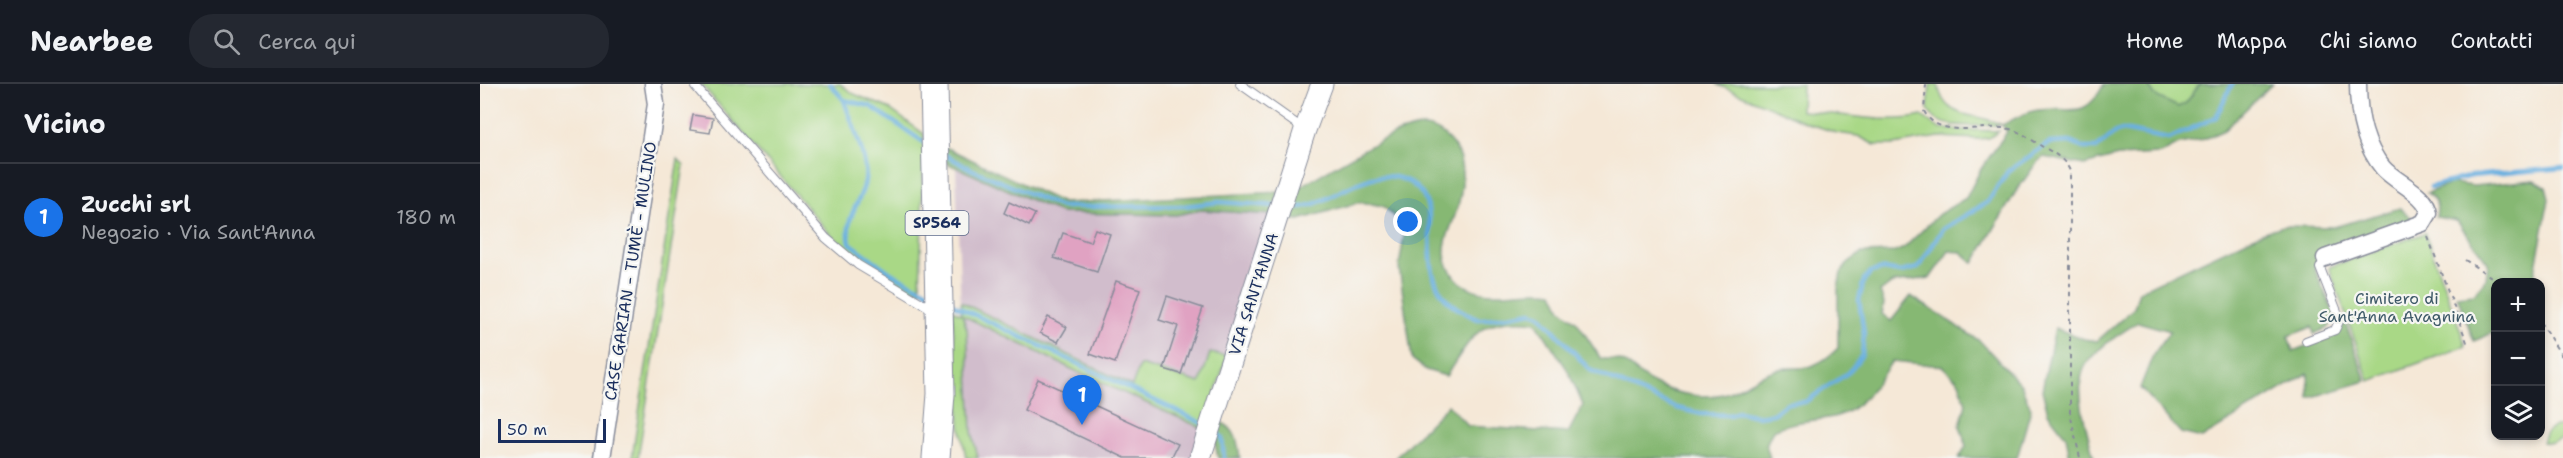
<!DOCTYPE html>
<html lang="it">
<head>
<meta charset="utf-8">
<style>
	:root { --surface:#171b24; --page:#242831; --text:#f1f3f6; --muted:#9ea1a6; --line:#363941; --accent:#1a73e8 }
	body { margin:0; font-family:"Shantell Sans",sans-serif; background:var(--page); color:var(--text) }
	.controls { position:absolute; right:18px; bottom:18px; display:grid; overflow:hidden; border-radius:12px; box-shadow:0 3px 9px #0003 }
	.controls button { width:54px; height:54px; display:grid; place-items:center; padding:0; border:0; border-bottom:2px solid var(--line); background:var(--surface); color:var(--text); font:30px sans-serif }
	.scale { position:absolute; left:18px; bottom:15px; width:108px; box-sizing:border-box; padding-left:6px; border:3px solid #1b2f5e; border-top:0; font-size:16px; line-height:21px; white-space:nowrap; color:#1b2f5e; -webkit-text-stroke:4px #f6f6f2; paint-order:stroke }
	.you { position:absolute; left:928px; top:138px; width:21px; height:21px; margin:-15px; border:4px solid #fff; border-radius:50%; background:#1a73e8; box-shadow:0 0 0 9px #1a73e833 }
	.badge { display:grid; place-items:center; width:39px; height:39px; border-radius:50%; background:var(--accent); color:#fff; font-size:20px; font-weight:700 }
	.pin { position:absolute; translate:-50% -50px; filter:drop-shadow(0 2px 3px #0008) }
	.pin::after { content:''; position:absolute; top:32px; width:21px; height:18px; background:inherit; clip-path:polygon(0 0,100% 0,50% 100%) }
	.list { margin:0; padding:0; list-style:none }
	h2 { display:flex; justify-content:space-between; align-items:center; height:78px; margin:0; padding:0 24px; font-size:26px }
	h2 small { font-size:20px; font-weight:400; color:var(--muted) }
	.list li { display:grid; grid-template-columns:39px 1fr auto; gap:18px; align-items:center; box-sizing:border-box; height:108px; padding:0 24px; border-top:2px solid var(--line) }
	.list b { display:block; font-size:22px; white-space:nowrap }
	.list p { margin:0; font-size:20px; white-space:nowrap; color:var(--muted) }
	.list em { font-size:20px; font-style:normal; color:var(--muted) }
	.icon { flex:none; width:33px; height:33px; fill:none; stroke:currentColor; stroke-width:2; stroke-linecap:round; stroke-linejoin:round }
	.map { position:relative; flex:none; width:2083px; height:374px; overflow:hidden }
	header { display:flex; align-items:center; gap:36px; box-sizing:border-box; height:84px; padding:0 30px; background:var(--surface); border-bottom:2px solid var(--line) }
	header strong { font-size:28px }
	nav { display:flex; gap:33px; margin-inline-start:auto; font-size:21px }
	.search { width:420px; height:54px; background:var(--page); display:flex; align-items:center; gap:15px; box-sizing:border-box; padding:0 21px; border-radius:24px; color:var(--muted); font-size:22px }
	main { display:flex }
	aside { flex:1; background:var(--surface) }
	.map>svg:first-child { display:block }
	.industrial { fill:#d1bdcc }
	.green { fill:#a9d886; stroke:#628472; stroke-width:1.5 }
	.forest { fill:#86b873; stroke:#507468; stroke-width:1.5 }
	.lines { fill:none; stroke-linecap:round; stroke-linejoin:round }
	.stream { stroke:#6ab0e0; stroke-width:4.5 }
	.building { fill:#e0a2c2 }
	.service-casing { stroke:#888c9a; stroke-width:10 }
	.minor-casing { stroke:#888c9a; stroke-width:19 }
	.tertiary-casing { stroke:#888c9a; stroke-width:23 }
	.primary-casing { stroke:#888c9a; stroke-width:29 }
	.path { stroke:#888c9a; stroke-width:2; stroke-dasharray:4.5 4.5; stroke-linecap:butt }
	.service { stroke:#fff; stroke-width:8 }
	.minor { stroke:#fff; stroke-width:16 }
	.tertiary { stroke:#fff; stroke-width:21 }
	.primary { stroke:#fff; stroke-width:27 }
	.labels { text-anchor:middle; stroke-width:4.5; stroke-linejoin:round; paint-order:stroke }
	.shield { fill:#f6f6f2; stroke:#5d6b8a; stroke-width:1.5 }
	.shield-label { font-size:15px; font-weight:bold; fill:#1b2f5e }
	.street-label { font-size:16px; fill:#1b2f5e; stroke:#f6f6f2 }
	.park-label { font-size:16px; fill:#3e5968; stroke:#f6f6f2 }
</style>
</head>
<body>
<header>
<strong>Nearbee</strong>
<div class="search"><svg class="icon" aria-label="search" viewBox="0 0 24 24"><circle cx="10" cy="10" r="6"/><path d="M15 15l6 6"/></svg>Cerca qui</div>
<nav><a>Home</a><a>Mappa</a><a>Chi siamo</a><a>Contatti</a></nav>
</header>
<main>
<aside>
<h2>Vicino<small></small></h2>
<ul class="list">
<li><span class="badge">1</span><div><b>Zucchi srl</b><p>Negozio · Via Sant'Anna</p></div><em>180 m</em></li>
</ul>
</aside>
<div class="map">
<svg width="2083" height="374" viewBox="0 0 2083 374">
	<rect width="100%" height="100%" fill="#f6f6f2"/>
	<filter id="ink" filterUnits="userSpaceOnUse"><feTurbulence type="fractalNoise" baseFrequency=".0167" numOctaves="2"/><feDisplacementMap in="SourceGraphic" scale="12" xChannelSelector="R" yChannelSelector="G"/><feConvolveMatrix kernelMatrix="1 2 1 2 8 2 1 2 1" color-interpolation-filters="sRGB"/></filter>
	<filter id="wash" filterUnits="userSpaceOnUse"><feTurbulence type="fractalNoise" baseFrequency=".008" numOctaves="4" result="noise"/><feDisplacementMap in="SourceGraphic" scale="24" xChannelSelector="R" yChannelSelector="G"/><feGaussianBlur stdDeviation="1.35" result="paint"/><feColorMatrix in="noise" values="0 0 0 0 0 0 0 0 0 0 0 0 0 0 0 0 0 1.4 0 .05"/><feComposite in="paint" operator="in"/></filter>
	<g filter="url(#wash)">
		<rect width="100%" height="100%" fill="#f5e8d7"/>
		<path class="industrial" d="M476 84 581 129 696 131 721 126 792 131 714 374H498L492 348 487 245 481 230Z"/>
		<path class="green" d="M221 0H360L374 10 408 24 444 50 440 209 394 185 349 149Z
			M1236 0H1322L1321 27C1362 29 1401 41 1442 32L1460 45 1519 47 1509 54 1498 55 1459 53 1414 61H1395L1378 52 1357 49 1330 40Z
			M1450 0H1458C1463 38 1498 28 1522 41 1502 40 1456 49 1448 25Z
			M1667 0H1720L1706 19 1698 23 1675 12Z
			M198 75 204 81 158 374H152Z
			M1945 149 1986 262 1889 297 1849 183Z
			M481 218 652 302 660 281 720 299 730 269 747 272 724 345 600 289 482 231 487 245 492 348 498 374H486L480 342 472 226 481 230Z
			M2075 342H2083V355L2072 359 2062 358 2065 350Z"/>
		<path class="forest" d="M1624 0H1667L1675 12 1698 23 1706 19 1720 0H1792L1744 46 1721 56 1699 60 1680 70 1638 72 1604 81 1564 73 1557 78 1535 109 1494 179 1481 168 1469 167 1450 194 1412 199 1400 208 1404 219 1402 230 1411 237 1431 212 1500 257 1541 301 1551 325 1537 374H1479L1486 362 1480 342 1486 320 1479 298 1462 282 1412 277C1399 296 1381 326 1357 332 1334 338 1314 336 1293 346L1286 361 1290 374H915L968 321 988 342 1088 349 1103 321 1087 285 1056 238C1000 232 994 249 966 292L946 286 932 275 919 183 924 152 920 138 903 122 880 118 819 136 806 135 814 106C844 90 899 52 931 45 945 41 956 43 967 54 988 74 984 106 975 131 971 144 964 156 965 170 966 181 972 191 980 198 1007 219 1042 203 1073 208L1081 225 1097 238 1121 275C1150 274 1147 284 1169 297 1192 310 1229 318 1254 306 1268 300 1280 290 1295 286 1304 283 1309 284 1318 284 1334 284 1347 275 1358 264V204L1361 189 1369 178 1382 169 1415 168 1424 164 1459 130 1486 114 1501 85 1527 48 1522 41C1532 36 1542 30 1553 27 1587 19 1603 41 1624 0Z
			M465 63 583 119 799 108 792 131 721 126 696 131 581 129 466 79Z
			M2054 96 2066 103 2069 115 2053 198H2016L2015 248 1994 257 1977 212 1994 210 2006 195 2008 179 1977 137 1956 133C1958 121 1957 116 1947 109L1972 99 1993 102Z
			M1920 124 1934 136 1840 170 1834 184 1854 229C1855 243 1845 245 1834 250L1832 243 1808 252 1813 267 1852 252 1865 238 1886 297 1829 314 1828 289 1722 354 1701 349 1660 304 1673 271 1690 247 1658 238C1642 249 1610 267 1603 287 1595 311 1608 350 1614 374H1590L1586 352 1568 329 1562 306 1575 244 1604 255 1617 257 1654 224 1659 207 1784 148 1803 142 1854 143Z
			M740 338C756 344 758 358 760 374H738L735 360Z"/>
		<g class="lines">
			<path class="stream" d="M350 0 364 16 390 22 445 59
				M364 16C371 38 389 76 385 97 380 122 364 131 370 159L411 189 450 209
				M465 71 493 86 581 123 704 122 739 118 796 122
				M1951 103 1991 92 2083 84
				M807 123C848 129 883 78 925 96 975 118 925 190 977 224 983 227 991 233 998 235 1005 236 1042 230 1052 228L1060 231 1110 286 1197 324 1222 330 1249 331 1259 328 1277 332 1293 330 1307 319 1325 318 1369 288 1382 271 1384 250 1379 216 1384 196 1391 188 1403 185 1420 188 1438 184 1463 145 1508 118 1528 87 1569 59 1590 58 1603 64H1617L1636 48 1643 46 1689 55 1736 33 1752 0
				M468 218 726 341
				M736 347 742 354 744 374"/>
		</g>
		<g id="blocks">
			<path class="building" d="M213 31 233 34 230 49 210 46Z
				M529 118 555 130 549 142 524 129Z
				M615 145 630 150 617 188 574 174 583 149 610 158Z
				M636 197 660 205 635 279 610 270Z
				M687 212 723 224 701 290 684 285 698 242 679 236Z
				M568 233 587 243 578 258 560 249Z
				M558 295 698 360 691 374H645L544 326Z"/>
		</g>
	</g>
	<g filter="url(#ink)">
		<use href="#blocks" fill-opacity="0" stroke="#888c9a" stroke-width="1.5"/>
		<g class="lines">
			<defs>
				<path id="service" d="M760 0 825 46
					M215 2 346 154 378 181 455 227
					M1826 257 1855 246 1860 235 1840 184 1845 174"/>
				<path id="minor" d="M1845 174 1943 139 1949 129C1947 110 1915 98 1903 84 1883 60 1878 30 1878 0
					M122 374 176 20 173 0"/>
				<path id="tertiary" d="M720 374 825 46 842 0"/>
				<path id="primary" d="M454 0 461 310 456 374"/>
			</defs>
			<use href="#service" class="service-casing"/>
			<use href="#minor" class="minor-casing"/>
			<use href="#tertiary" class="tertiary-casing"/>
			<use href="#primary" class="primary-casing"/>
			<path class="path" d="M1446 0 1444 27C1459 57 1503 39 1530 45 1542 48 1553 57 1563 63 1574 69 1585 75 1590 87V329L1600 374
				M1948 153 1988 261
				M1985 176 2019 198
				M2060 238 2083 274"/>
			<use href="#service" class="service"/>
			<use href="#minor" class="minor"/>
			<use href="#tertiary" class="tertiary"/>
			<use href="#primary" class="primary"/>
		</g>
	</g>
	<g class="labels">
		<rect class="shield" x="425.5" y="127" width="63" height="24" rx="4.5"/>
		<g class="shield-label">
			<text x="457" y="144">SP564</text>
		</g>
		<g class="street-label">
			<text transform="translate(150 187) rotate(-81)" y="6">CASE GARIAN - TUMÈ - MULINO</text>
			<text transform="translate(773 210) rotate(-72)" y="6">VIA SANT'ANNA</text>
		</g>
		<g class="park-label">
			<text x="1917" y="220">Cimitero di<tspan x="1917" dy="18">Sant'Anna Avagnina</tspan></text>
		</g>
	</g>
</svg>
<div class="controls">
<button>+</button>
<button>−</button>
<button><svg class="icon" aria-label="layers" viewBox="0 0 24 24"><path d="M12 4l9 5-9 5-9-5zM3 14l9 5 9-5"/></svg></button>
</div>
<div class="scale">50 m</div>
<div class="you"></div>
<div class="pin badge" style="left:602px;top:341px">1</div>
</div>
</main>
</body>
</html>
